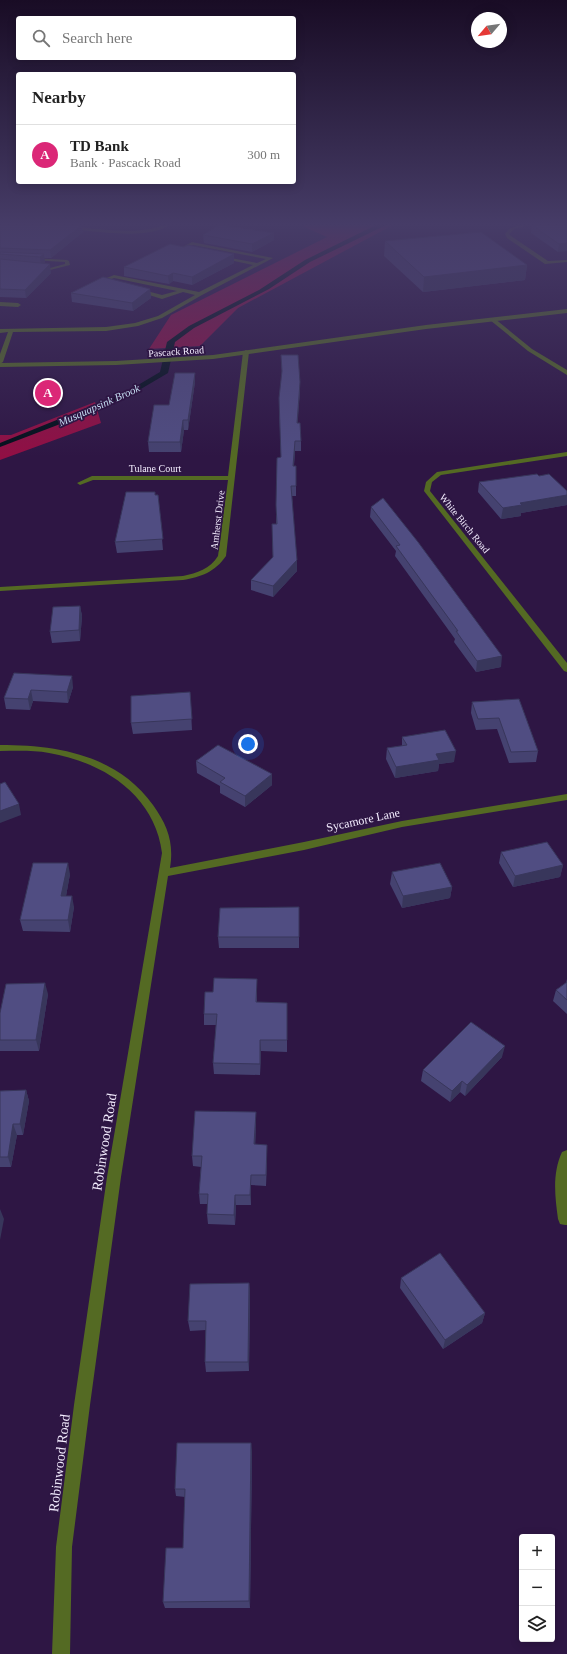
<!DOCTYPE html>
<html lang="en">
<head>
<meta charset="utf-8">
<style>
	:root { --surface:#fff; --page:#f6f6f6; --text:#222; --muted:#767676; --line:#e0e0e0; --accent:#db2777 }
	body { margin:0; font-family:"Times New Roman",serif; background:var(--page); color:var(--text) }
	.controls { position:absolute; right:12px; bottom:12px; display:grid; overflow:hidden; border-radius:4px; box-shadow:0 2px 10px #0003 }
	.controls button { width:36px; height:36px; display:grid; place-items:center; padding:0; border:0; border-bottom:1px solid var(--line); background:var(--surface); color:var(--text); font:20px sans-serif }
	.compass { position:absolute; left:471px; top:12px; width:36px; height:36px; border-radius:50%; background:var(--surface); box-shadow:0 2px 10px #0003; rotate:241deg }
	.you { position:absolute; left:248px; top:744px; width:14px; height:14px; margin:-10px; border:3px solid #fff; border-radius:50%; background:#1a73e8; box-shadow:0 0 0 6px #1a73e833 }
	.badge { display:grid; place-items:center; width:26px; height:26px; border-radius:50%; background:var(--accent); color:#fff; font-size:13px; font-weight:700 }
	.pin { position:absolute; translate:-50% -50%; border:2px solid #fff; box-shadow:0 1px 4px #0006 }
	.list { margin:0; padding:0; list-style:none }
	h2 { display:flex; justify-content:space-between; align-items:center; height:52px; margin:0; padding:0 16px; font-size:17px }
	h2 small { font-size:13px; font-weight:400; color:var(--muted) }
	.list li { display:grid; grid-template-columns:26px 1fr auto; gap:12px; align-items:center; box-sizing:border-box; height:60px; padding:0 16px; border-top:1px solid var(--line) }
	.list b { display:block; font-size:15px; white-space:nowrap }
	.list p { margin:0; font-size:13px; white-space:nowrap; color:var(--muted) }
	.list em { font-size:13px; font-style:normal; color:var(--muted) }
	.icon { flex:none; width:22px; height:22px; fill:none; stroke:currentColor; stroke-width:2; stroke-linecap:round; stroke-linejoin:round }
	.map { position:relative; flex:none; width:567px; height:1654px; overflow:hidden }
	.search { position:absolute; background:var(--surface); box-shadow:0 2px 10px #0003; left:16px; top:16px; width:280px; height:44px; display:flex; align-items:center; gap:10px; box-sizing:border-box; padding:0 14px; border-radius:4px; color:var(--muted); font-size:15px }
	.panel { position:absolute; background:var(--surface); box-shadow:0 2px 10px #0003; left:16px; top:72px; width:280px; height:112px; border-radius:4px }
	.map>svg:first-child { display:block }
	.forest { fill:#910f44 }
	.water { fill:#03101c }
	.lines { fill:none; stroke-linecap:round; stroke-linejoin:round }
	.minor { fill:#546a23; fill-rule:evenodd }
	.tertiary { fill:#546a23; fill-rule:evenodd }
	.wall { fill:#454270 }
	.shaded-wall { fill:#38365b }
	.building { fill:#504d82; stroke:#38365b }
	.labels { text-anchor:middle; stroke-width:3.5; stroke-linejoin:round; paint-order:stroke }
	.far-street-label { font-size:10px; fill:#f3ecfe; stroke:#2e1644 }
	.far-water-label { font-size:11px; font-style:italic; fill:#c5dcf1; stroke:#2e1644 }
	.street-label { font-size:12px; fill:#f3ecfe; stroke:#2e1644 }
	.near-street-label { font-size:14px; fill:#f3ecfe; stroke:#2e1644 }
</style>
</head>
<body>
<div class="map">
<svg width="567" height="1654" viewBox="0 0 567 1654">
	<rect width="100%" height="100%" fill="#2e1644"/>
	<path class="forest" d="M303 225H393L238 308 200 346 149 349 171 315 327 237 304 227Z
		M95 402 101 423 0 460V435H11Z"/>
	<path class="water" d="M376 225H386L310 262 269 289 194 328 175 342 168 373 134 393 89 413 0 447V443L128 391 160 372 167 342 189 326 259 290 305 260Z"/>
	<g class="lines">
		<path class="minor" d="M163 225H169C151 238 111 233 89 231 82 230 73 231 68 228L70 227C98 228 138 236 163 225Z
			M519 225H528L514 229 509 234 511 236 548 261 567 260V262L545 264 507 238 505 234 509 229Z
			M192 242 273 258 202 295 162 318 138 326 106 331 13 332 3 362 0 364V354L8 332 0 333V329L106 327 135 323 158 316 195 295 183 292 162 299 136 291 139 289 162 295 177 291 114 278 105 282 106 284 97 282 114 275 199 292 253 265 220 258V256L257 263 266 259 193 245 187 248 192 249V251L181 250V248Z
			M32 258 67 260 69 261 70 265 50 270 38 269 36 267 50 268 65 264V262L30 260Z
			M0 302 18 303 21 305 18 307 0 306Z
			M490 318H494L532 349 567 370V375L528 351 490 320Z
			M246 350 249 352 226 556C215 572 201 577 183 580L0 591V587L183 576C197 573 210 569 218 556L228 480H93L80 485 77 483 92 476H228L243 352Z
			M567 452V456L441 475 432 482 430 491 567 663V672L564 671 424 491 426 482 437 472Z
			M0 745C58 745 117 755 153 805 168 826 174 843 170 868L304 842 402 821 567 794V800L402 827 304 850 168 876 121 1177 90 1405 72 1547 70 1654H52L56 1547 74 1405 107 1177 162 853C155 795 103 762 49 753 33 750 16 751 0 751Z
			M567 1150V1225H565L560 1224 558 1219C555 1196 552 1174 562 1152Z"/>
		<path class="tertiary" d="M567 309V313L426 329 213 359 116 365 0 367V363L116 361 213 355 426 325Z"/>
	</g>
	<path class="wall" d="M0 225 83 232 51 258H44L45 263 44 264 51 273 26 298 0 297Z
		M532 225H567L558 252 531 233Z
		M203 235 274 240 252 252 204 243Z
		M385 241 527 265 525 280 423 292 384 256Z
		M184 247 234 254V263L192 285 173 281 169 284 124 276V267Z
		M150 289 151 298 133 311 72 302 71 293Z
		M281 355 300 391 297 423 301 441V451H295L294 466H296V496H292L297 571 273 597 251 590V580L273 558 272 524H276V505L281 457 279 407 282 373Z
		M195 382 188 430H184L181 452H149L148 442 169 405Z
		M539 476 567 491V505L521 513V516L501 519 478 492 479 482Z
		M155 492V495H158L163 550 117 553 115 542Z
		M371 507 501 667 476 672 454 642 455 639 395 556 396 551 370 517Z
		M80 606 82 616 80 641 52 643 50 632Z
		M14 673 73 687 68 703 33 701 30 710 6 709 4 698Z
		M190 692 192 730 133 734 131 723Z
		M519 699 538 751 536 762 509 763 497 729 476 730 471 713 472 702Z
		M402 737 454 762 439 764 438 771 395 778 386 759 387 748 402 746Z
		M196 761 272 774V785L245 807 220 793V786L197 773Z
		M501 852 563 865 560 877 513 887 499 863Z
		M392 872 452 887 450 898 402 908 390 884Z
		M70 874 66 896 74 907 70 932 23 931 20 920Z
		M218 937H299V948H219Z
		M257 979V1002L287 1003V1052L261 1051 260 1075 214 1074 213 1063 216 1025H204V1014L213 992Z
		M567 979V1014L553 1001 556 990 566 983Z
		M48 994 39 1051H0V1013Z
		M502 1057 465 1096 460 1092 450 1102 421 1081 423 1070Z
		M26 1090 29 1101 23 1135H17L11 1167H0V1091Z
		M256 1123 255 1144 267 1155 266 1186 251 1185V1205H236L235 1225 208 1224 207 1214V1204H200L199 1194 201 1167 193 1166 192 1156Z
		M401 1278 485 1313 482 1323 443 1349 400 1288Z
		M249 1283 250 1293 249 1371 206 1372 205 1362 206 1330 190 1331 188 1321Z
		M252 1451 250 1608H165L163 1602 183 1548 185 1497 176 1496 175 1489Z"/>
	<path class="shaded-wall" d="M82 225 83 232 51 258 50 250Z
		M274 233V240L252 252V244Z
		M567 243V251L558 252 559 244Z
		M44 254 45 263 41 266 40 257Z
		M234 254V263L192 285V277Z
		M50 264 51 273 26 298 25 290Z
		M527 265 525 280 423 292 424 277Z
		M173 273V281L169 284 168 276Z
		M150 289 151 298 133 311 132 303Z
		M195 373V382L188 430V420Z
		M300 382V391L297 433V423Z
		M183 420 184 430 181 452 180 442Z
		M295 441V451L293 476V466Z
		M567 495V505L521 513V516L501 519 503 508 520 503Z
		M297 560V571L273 597V586Z
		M80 606 82 616 80 641 79 630Z
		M502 656 501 667 476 672 477 661Z
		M72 676 73 687 68 703 67 692Z
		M31 690 33 701 30 710 28 699Z
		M456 751 454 762 439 764 438 771 395 778 396 767 436 754Z
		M272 774V785L245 807V796Z
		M19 804 21 815 0 823V811Z
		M68 863 70 874 64 907 61 896Z
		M563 865 560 877 513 887 515 876Z
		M452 887 450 898 402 908 403 896Z
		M72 896 74 907 70 932 68 920Z
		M45 983 48 994 39 1051 36 1040Z
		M260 1040 261 1051 260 1075Z
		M505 1046 502 1057 465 1096 467 1085Z
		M462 1081 460 1092 450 1102 452 1091Z
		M26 1090 29 1101 23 1135 20 1124Z
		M256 1112V1123L255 1155 254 1144Z
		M13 1124 17 1135 11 1167 8 1157Z
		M267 1145V1155L266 1186V1175Z
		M251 1175V1205L250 1195Z
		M235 1195 236 1205 235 1225 234 1215Z
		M0 1209 4 1219 0 1240Z
		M249 1283 250 1293 249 1371 248 1362Z
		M485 1313 482 1323 443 1349 445 1340Z
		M251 1443 252 1451 250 1608 249 1601Z"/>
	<path class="building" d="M0 225H82L50 250 0 248Z
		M219 225H221L274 233 252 244 203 235Z
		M532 225H567V243L559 244Z
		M481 232 527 265 424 277 385 241Z
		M170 244 184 247 188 245 234 254 192 277 173 273 168 276 124 267Z
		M0 252 44 254 40 257 0 254Z
		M0 259 50 264 25 290 0 289Z
		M103 277 150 289 132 303 71 293Z
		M281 355H298L300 382 297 423H300L301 441H295L293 466H296V486H291L297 560 273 586 251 580 273 557 272 524H277L276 505 277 458 281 457 279 398 282 371Z
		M175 373H195L188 420H183L180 442H148L154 405H169Z
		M537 474 539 476 549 474 567 491V495L520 503 522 505 503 508 479 482Z
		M126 492H155V495H158L163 539 115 542Z
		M383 498 418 542 502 656 477 661 456 631H458L396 546 400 545 371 507Z
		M80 606 79 630 50 632 53 607Z
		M14 673 72 676 67 692 31 690 28 699 4 698Z
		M190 692 192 719 131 723V696Z
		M519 699 538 751 511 752 499 718 478 719 472 702Z
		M445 730 456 751 436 754 439 760 396 767 387 748 407 745 402 737Z
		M218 745 272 774 245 796 220 782 225 778 196 761Z
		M5 782 19 804 0 811V784Z
		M547 842 563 865 515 876 501 852Z
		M33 863H68L61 896H72L68 920H20Z
		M440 863 452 887 403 896 392 872Z
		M299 907V937H218L220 908Z
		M214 978 257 979 256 1002 287 1003V1040H260V1064L213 1063 217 1014H204L205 992H213Z
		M567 982V1000L556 990Z
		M45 983 36 1040H0V1013L6 984Z
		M471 1022 505 1046 467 1085 462 1081 452 1091 423 1070Z
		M26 1090 20 1124H13L8 1157H0V1091Z
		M195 1111 256 1112 254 1144 267 1145 266 1175H251L250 1195H235L234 1215 207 1214 208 1194H199L202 1156H192Z
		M440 1253 485 1313 445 1340 401 1278Z
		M249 1283 248 1362H205L206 1321H188L190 1284Z
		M177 1443H251L249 1601 163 1602 166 1548H183L185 1489H175Z"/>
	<linearGradient id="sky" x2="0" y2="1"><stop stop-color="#190c25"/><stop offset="0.49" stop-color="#463c67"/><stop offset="1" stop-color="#463c67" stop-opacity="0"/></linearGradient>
	<rect width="567" height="457" fill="url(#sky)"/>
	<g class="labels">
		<g class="far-street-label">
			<text transform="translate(176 351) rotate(-4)" y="4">Pascack Road</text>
			<text x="155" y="472">Tulane Court</text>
			<text transform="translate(217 520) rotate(-83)" y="4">Amherst Drive</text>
			<text transform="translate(465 523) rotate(51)" y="4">White Birch Road</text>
		</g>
		<g class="far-water-label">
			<text transform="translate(99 405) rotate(-24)" y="4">Musquapsink Brook</text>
		</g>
		<g class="street-label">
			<text transform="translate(363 820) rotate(-12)" y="4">Sycamore Lane</text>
		</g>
		<g class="near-street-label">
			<text transform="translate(104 1142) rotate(-81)" y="5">Robinwood Road</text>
			<text transform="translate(59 1463) rotate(-83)" y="5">Robinwood Road</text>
		</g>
	</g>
</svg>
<div class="controls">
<button>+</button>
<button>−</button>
<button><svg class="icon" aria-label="layers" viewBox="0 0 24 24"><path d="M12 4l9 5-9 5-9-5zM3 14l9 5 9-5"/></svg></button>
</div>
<svg class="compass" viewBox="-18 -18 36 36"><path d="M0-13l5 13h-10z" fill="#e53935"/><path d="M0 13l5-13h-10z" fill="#767676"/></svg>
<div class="you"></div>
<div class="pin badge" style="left:48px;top:393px">A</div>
<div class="search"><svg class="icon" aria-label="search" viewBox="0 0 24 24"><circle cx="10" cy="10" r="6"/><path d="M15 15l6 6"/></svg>Search here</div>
<section class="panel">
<h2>Nearby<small></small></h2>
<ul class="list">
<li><span class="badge">A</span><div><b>TD Bank</b><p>Bank · Pascack Road</p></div><em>300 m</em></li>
</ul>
</section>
</div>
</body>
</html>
